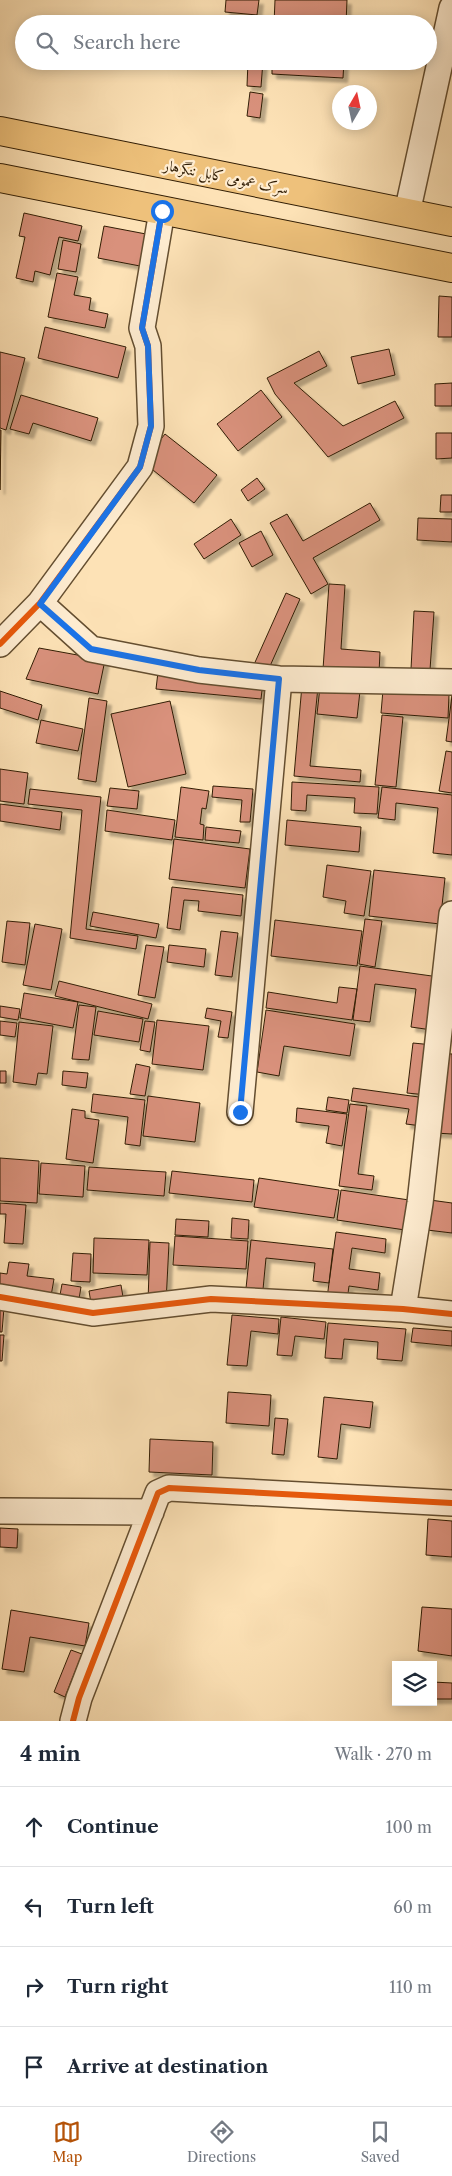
<!DOCTYPE html>
<html lang="en">
<head>
<meta charset="utf-8">
<style>
	:root { --surface:#fff; --page:#f6f6f7; --text:#1f2937; --muted:#747a83; --line:#e0e1e3; --accent:#b45309 }
	body { margin:0; font-family:"Libre Caslon Text",Amiri,serif; background:var(--page); color:var(--text) }
	.controls { position:absolute; right:15px; bottom:15px; display:grid; overflow:hidden; border-radius:0px; box-shadow:0 2px 12px #0003 }
	.controls button { width:45px; height:45px; display:grid; place-items:center; padding:0; border:0; border-bottom:1px solid var(--line); background:var(--surface); color:var(--text); font:25px sans-serif }
	.compass { position:absolute; left:332px; top:85px; width:45px; height:45px; border-radius:50%; background:var(--surface); box-shadow:0 2px 12px #0003; rotate:9deg }
	.stop { position:absolute; width:15px; height:15px; margin:-11px; border:4px solid #1a73e8; border-radius:50%; background:#fff }
	.stop.end { background:#1a73e8; border-color:#fff; box-shadow:0 1px 5px #0008 }
	.list { margin:0; padding:0; list-style:none }
	h2 { display:flex; justify-content:space-between; align-items:center; height:65px; margin:0; padding:0 20px; font-size:21px }
	h2 small { font-size:16px; font-weight:400; color:var(--muted) }
	.list li { display:grid; grid-template-columns:32px 1fr auto; gap:15px; align-items:center; box-sizing:border-box; height:80px; padding:0 20px; border-top:1px solid var(--line) }
	.list b { display:block; font-size:19px; white-space:nowrap }
	.list em { font-size:16px; font-style:normal; color:var(--muted) }
	.icon { flex:none; width:28px; height:28px; fill:none; stroke:currentColor; stroke-width:2; stroke-linecap:round; stroke-linejoin:round }
	.map { position:relative; flex:none; width:452px; height:1721px; overflow:hidden }
	.search { position:absolute; background:var(--surface); box-shadow:0 2px 12px #0003; left:15px; right:15px; top:15px; height:55px; display:flex; align-items:center; gap:12px; box-sizing:border-box; padding:0 18px; border-radius:28px; color:var(--muted); font-size:19px }
	.sheet { height:385px; background:var(--surface) }
	nav { display:flex; justify-content:space-around; align-items:center; box-sizing:border-box; height:70px; border-top:1px solid var(--line); background:var(--surface); font-size:14px; color:var(--muted) }
	nav a { display:grid; justify-items:center; gap:2px }
	nav .on { color:var(--accent) }
	.map>svg:first-child { display:block }
	.building { fill:#d9917c; stroke:#311d04; filter:url(#shadow) }
	.lines { fill:none; stroke-linecap:round; stroke-linejoin:round }
	.minor-casing { stroke:#644e30; stroke-width:28 }
	.trunk-casing { stroke:#311d04; stroke-width:30 }
	.minor { stroke:#feecd0; stroke-width:25 }
	.trunk { stroke:#eec17b; stroke-width:28 }
	.cycleway-casing { stroke:#feecd0; stroke-width:9 }
	.cycleway { stroke:#e8590c; stroke-width:6 }
	.route { stroke:#1a73e8; stroke-width:6 }
	.labels { text-anchor:middle; stroke-width:4.5; stroke-linejoin:round; paint-order:stroke }
	.street-label { font-size:15px; fill:#311d04; stroke:#feecd0 }
</style>
</head>
<body>
<div class="map">
<svg width="452" height="1721" viewBox="0 0 452 1721">
	<defs>
		<filter id="shadow"><feDropShadow dx="4.5" dy="4.5" stdDeviation="1" flood-color="#0004"/></filter>
	</defs>
	<rect width="100%" height="100%" fill="#fde2b6"/>
	<filter id="stains"><feTurbulence type="fractalNoise" baseFrequency=".004" numOctaves="4"/><feColorMatrix values="0 0 0 0 .2 0 0 0 0 .09 0 0 0 0 .02 0 0 0 .5 -.17"/></filter>
	<radialGradient id="worn" r=".72"><stop offset=".6" stop-color="#630" stop-opacity="0"/><stop offset="1" stop-color="#630" stop-opacity=".3"/></radialGradient>
	<path class="building" d="M226 0H259L257 15 225 12Z
		M275 0H347L346 24H274Z
		M248 61H263L261 87 247 86Z
		M272 61H344L343 78 272 74Z
		M250 92 263 94 260 118 247 116Z
		M24 213 82 226 78 241 59 237 50 275 35 271 33 282 16 278 25 237 19 236Z
		M104 226 146 234 140 266 98 258Z
		M63 240 81 244 76 272 58 269Z
		M57 273 78 277 74 295 91 298 89 310 108 314 105 328 48 317Z
		M439 296 452 297V337H438Z
		M45 327 126 347 118 378 38 358Z
		M389 349 395 375 358 384 351 357Z
		M319 351 327 366 294 383 343 426 395 401 404 418 328 457 275 394 267 378Z
		M0 352 25 358 6 430 0 428Z
		M452 383V406H435V384Z
		M261 390 282 417 238 451 217 424Z
		M21 395 98 418 91 441 33 423 29 434 10 429Z
		M0 430H1L0 490Z
		M436 433H452V458L436 459Z
		M165 434 217 475 194 503 143 462Z
		M257 478 265 489 248 501 241 490Z
		M441 495H452V512H440Z
		M370 503 380 520 313 558 328 584 311 594 270 523 287 514 303 541Z
		M418 518 452 519V542L417 540Z
		M231 519 241 535 204 559 194 544Z
		M261 531 273 555 252 567 239 543Z
		M329 584 345 585 341 649 380 652 379 673 323 669Z
		M286 593 300 599 266 675 252 669Z
		M414 611 434 612 430 670 411 669Z
		M39 648 105 660 98 694 26 679Z
		M158 672 263 682 261 699 156 689Z
		M302 685 318 687 310 766 361 770 360 782 294 776Z
		M320 687 360 691 357 718 317 714Z
		M383 690 449 695 448 718 381 713Z
		M0 691 42 705 38 720 0 708Z
		M452 696V742L446 741Z
		M89 698 107 701 96 782 78 779Z
		M170 701 186 774 128 787 111 714Z
		M382 715 403 717 396 787 375 785Z
		M41 720 83 729 78 751 36 743Z
		M446 751 452 752V793L439 791Z
		M0 769 28 773 24 804 0 801Z
		M292 782 379 787 377 814 354 813 355 798 307 795 306 811 291 810Z
		M213 786 253 789 250 822H240L242 800 212 797Z
		M181 787 209 791 206 809 202 808 200 824 204 825 203 840 175 837Z
		M382 787 452 795V855L433 853 438 808 396 803 395 820 378 818Z
		M110 788 139 791 137 809 107 806Z
		M30 789 101 797 86 929 138 936 136 949 70 938 82 810 28 804Z
		M0 804 62 812 60 830 0 821Z
		M107 810 175 820 172 840 105 831Z
		M287 820 361 827 359 852 285 845Z
		M206 827 241 831 239 843 205 840Z
		M174 839 250 849 245 888 169 879Z
		M327 865 371 871 364 916 344 913 346 901 323 897Z
		M374 870 445 878 440 924 369 916Z
		M172 887 243 895 241 916 198 911 199 901 184 900 180 930 167 928Z
		M93 912 159 924 156 938 90 926Z
		M365 919 382 921 375 967 359 964Z
		M275 920 362 931 357 966 271 956Z
		M7 921 30 923 25 965 2 962Z
		M35 924 62 929 51 990 23 985Z
		M221 931 238 933 232 977 215 975Z
		M146 945 164 947 155 998 138 995Z
		M169 945 206 949 204 967 167 962Z
		M360 966 439 977 432 1030 411 1027 416 989 375 984 370 1022 353 1020Z
		M59 981 152 1004 148 1019 55 996Z
		M339 987 357 989 352 1020 266 1008 268 992 337 1003Z
		M24 993 78 1002 73 1028 20 1018Z
		M79 1005 96 1007 89 1060 72 1059Z
		M0 1006 20 1009 18 1020 0 1017Z
		M207 1008 232 1012 228 1038 218 1037 221 1021 205 1018Z
		M266 1010 355 1024 350 1056 284 1046 279 1076 257 1072Z
		M98 1011 143 1019 139 1042 94 1035Z
		M157 1020 209 1026 203 1070 152 1064Z
		M0 1021 17 1023 15 1037 0 1035Z
		M145 1021 155 1022 150 1052 140 1050Z
		M19 1022 53 1026 47 1074 38 1073 36 1085 13 1082Z
		M413 1043 433 1045 427 1095 407 1093Z
		M440 1053 452 1054V1134L435 1133Z
		M136 1064 150 1067 145 1096 130 1094Z
		M0 1071H6V1083H0Z
		M63 1071 88 1073 86 1088 62 1085Z
		M353 1088 426 1098 422 1126 406 1124 409 1109 351 1101Z
		M93 1094 145 1100 140 1146 125 1144 128 1117 91 1112Z
		M148 1096 200 1103 195 1142 143 1136Z
		M328 1097 349 1100 347 1113 326 1110Z
		M350 1104 367 1106 358 1174 374 1176 372 1190 339 1186Z
		M297 1108 347 1114 342 1146 326 1143 329 1126 296 1122Z
		M72 1109 85 1111V1118L99 1120 93 1163 66 1159Z
		M0 1158 39 1161 37 1203 0 1201Z
		M41 1163 85 1166 83 1197 39 1194Z
		M89 1167 166 1172 164 1196 87 1190Z
		M172 1171 254 1180 252 1202 169 1193Z
		M259 1178 339 1190 334 1218 254 1207Z
		M341 1190 416 1201 412 1231 337 1220Z
		M430 1200 452 1203V1233L427 1230Z
		M0 1203 26 1205 23 1244 4 1243 6 1214H0Z
		M232 1218 249 1220 248 1239 231 1238Z
		M176 1219 209 1221 208 1237 175 1235Z
		M336 1232 386 1239 385 1253 352 1248 349 1269 380 1273 378 1290 349 1286 347 1301 327 1298Z
		M175 1236 248 1241 246 1269 173 1265Z
		M94 1238 149 1240 147 1275 93 1273Z
		M251 1240 333 1249 329 1283 313 1281 315 1263 266 1258 262 1300 245 1298Z
		M150 1242 169 1243 166 1303 148 1302Z
		M73 1253 91 1254 90 1282 71 1281Z
		M9 1262 29 1264 27 1276 54 1279 51 1296 0 1290V1273L7 1274Z
		M62 1284 81 1287 79 1299 60 1295Z
		M121 1285 124 1303 92 1309 89 1291Z
		M0 1308H4L2 1332H0Z
		M232 1315 279 1319 278 1334 251 1331 247 1366 227 1365Z
		M281 1317 326 1322 324 1339 295 1336 292 1356 277 1355Z
		M328 1323 406 1329 402 1361 377 1359 378 1342 344 1339 342 1359 325 1358Z
		M413 1328 452 1331V1346L411 1342Z
		M0 1335H4L2 1361H0Z
		M228 1392 271 1395 269 1426 226 1423Z
		M324 1397 373 1402 370 1428 341 1424 337 1459 318 1457Z
		M275 1418 288 1419 284 1455 272 1454Z
		M150 1439 213 1442 212 1475 149 1472Z
		M428 1519 452 1521V1557L426 1555Z
		M0 1528 18 1529 17 1548 0 1547Z
		M422 1607 452 1609V1656L418 1651Z
		M11 1610 89 1623 85 1646 30 1637 24 1672 2 1669Z
		M71 1650 82 1654 65 1697 54 1692Z
		M433 1682 452 1683V1699H433Z"/>
	<g class="lines">
		<defs>
			<path id="minor" d="M407 213 452 8
				M40 603 91 649 199 670 279 679 452 682
				M0 644 40 603 140 467 151 426 148 346 142 328 162 211
				M240 1112 279 679
				M0 1297 93 1313 211 1299 403 1309 452 1314
				M403 1309 420 1203 452 914
				M0 1511 151 1512
				M73 1721 79 1698 158 1493 169 1488 452 1503"/>
			<path id="trunk" d="M0 131 452 222
				M0 178 452 268"/>
		</defs>
		<use href="#minor" class="minor-casing"/>
		<use href="#trunk" class="trunk-casing"/>
		<use href="#minor" class="minor"/>
		<use href="#trunk" class="trunk"/>
		<defs>
			<path id="cycleway" d="M0 644 40 603 140 467 151 426 148 346 142 328 162 211
				M0 1297 93 1313 211 1299 403 1309 452 1314
				M73 1721 79 1698 158 1493 169 1488 452 1503"/>
		</defs>
		<use href="#cycleway" class="cycleway-casing"/>
		<use href="#cycleway" class="cycleway"/>
	</g>
	<g class="lines">
		<path class="route" d="M162 211 142 328 148 346 151 426 140 467 40 604 91 649 199 670 279 679 240 1112"/>
	</g>
	<g class="labels">
		<g class="street-label">
			<text transform="translate(226 177) rotate(11)" y="5">سرک عمومی کابل ننگرهار</text>
		</g>
	</g>
	<rect width="100%" height="100%" filter="url(#stains)"/>
	<rect width="100%" height="100%" fill="url(#worn)"/>
</svg>
<div class="controls">
<button><svg class="icon" aria-label="layers" viewBox="0 0 24 24"><path d="M12 4l9 5-9 5-9-5zM3 14l9 5 9-5"/></svg></button>
</div>
<svg class="compass" viewBox="-18 -18 36 36"><path d="M0-13l5 13h-10z" fill="#e53935"/><path d="M0 13l5-13h-10z" fill="#747a83"/></svg>
<div class="stop" style="left:162px;top:211px"></div>
<div class="stop end" style="left:240px;top:1112px"></div>
<div class="search"><svg class="icon" aria-label="search" viewBox="0 0 24 24"><circle cx="10" cy="10" r="6"/><path d="M15 15l6 6"/></svg>Search here</div>
</div>
<section class="sheet">
<h2>4 min<small>Walk · 270 m</small></h2>
<ul class="list">
<li><svg class="icon" aria-label="ahead" viewBox="0 0 24 24"><path d="M12 20V5M6 11l6-6 6 6"/></svg><div><b>Continue</b></div><em>100 m</em></li>
<li><svg class="icon" aria-label="left" viewBox="0 0 24 24"><path d="M17 20v-9H6M10 6l-5 5 5 5"/></svg><div><b>Turn left</b></div><em>60 m</em></li>
<li><svg class="icon" aria-label="right" viewBox="0 0 24 24"><path d="M7 20v-9h11M14 6l5 5-5 5"/></svg><div><b>Turn right</b></div><em>110 m</em></li>
<li><svg class="icon" aria-label="arrive" viewBox="0 0 24 24"><path d="M6 21V4h12l-3 4 3 4H6"/></svg><div><b>Arrive at destination</b></div></li>
</ul>
</section>
<nav>
<a class="on"><svg class="icon" aria-label="map" viewBox="0 0 24 24"><path d="M3 6l6-2 6 2 6-2v14l-6 2-6-2-6 2zM9 4v14M15 6v14"/></svg>Map</a>
<a><svg class="icon" aria-label="directions" viewBox="0 0 24 24"><path d="M12 3l9 9-9 9-9-9zM9 14v-3h6M13 9l2 2-2 2"/></svg>Directions</a>
<a><svg class="icon" aria-label="saved" viewBox="0 0 24 24"><path d="M7 4h10v16l-5-4-5 4z"/></svg>Saved</a>
</nav>
</body>
</html>
